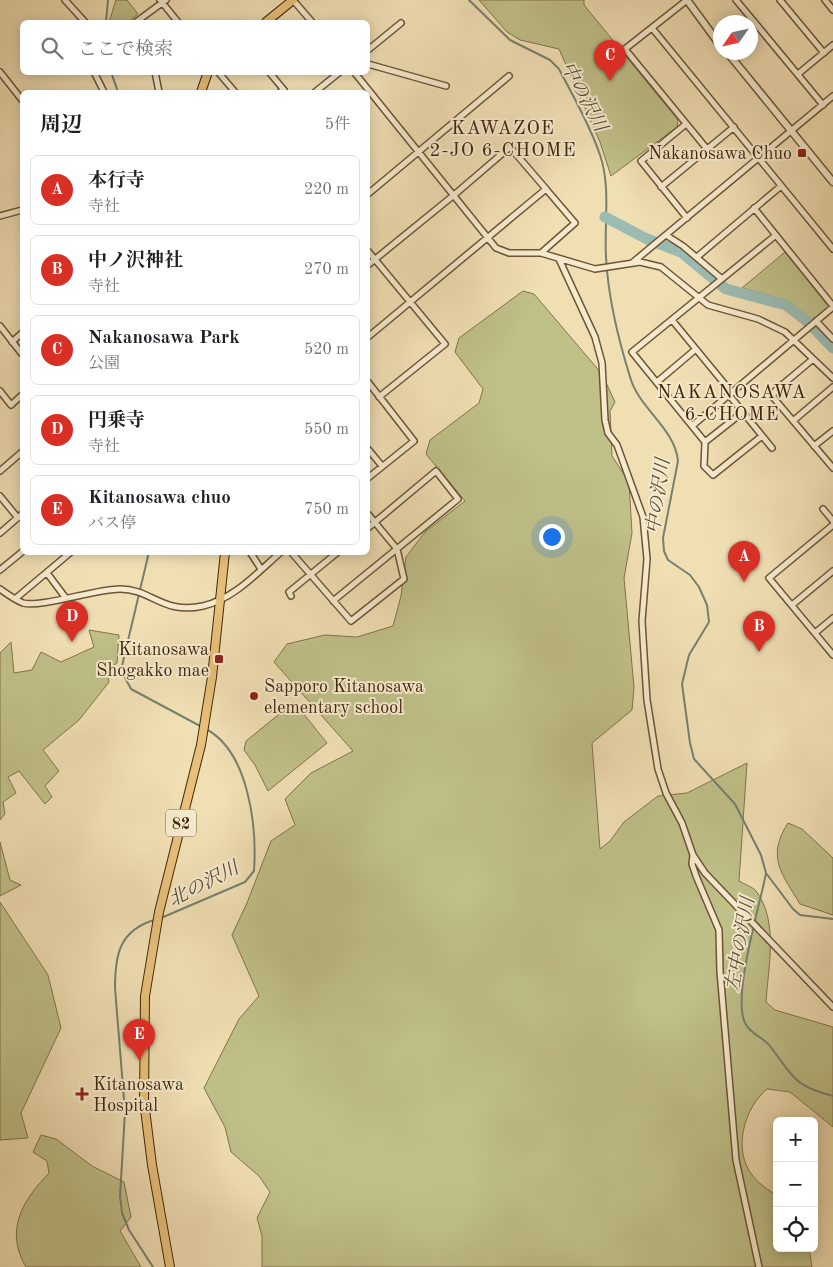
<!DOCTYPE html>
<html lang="ja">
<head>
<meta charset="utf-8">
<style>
	:root { --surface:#fff; --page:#f6f6f6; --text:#202124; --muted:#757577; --line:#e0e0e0; --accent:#d93025 }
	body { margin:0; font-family:"Old Standard TT","Noto Serif JP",serif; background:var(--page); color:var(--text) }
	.controls { position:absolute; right:15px; bottom:15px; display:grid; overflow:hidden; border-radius:8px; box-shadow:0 2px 12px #0003 }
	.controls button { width:45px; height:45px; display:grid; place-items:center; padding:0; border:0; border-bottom:1px solid var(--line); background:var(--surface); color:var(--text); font:25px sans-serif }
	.compass { position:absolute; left:713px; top:15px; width:45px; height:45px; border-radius:50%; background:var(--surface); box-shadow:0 2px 12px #0003; rotate:236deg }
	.you { position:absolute; left:551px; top:536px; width:18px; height:18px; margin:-12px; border:4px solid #fff; border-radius:50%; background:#1a73e8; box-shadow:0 0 0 8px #1a73e833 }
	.badge { display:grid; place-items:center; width:32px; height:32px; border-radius:50%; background:var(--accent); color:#fff; font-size:16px; font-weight:700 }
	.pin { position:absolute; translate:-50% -41px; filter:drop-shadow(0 1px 2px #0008) }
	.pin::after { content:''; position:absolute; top:26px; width:18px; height:15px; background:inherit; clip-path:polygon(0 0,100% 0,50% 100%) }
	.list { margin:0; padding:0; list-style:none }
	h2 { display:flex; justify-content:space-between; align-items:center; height:65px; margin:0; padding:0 20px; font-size:21px }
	h2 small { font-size:16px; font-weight:400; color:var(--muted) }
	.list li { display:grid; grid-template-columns:32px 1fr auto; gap:15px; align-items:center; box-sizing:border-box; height:70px; margin:0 10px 10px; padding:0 10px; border:1px solid var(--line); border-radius:8px }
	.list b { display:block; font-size:19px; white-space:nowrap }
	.list p { margin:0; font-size:16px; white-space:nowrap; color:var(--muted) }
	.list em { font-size:16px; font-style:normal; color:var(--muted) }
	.icon { flex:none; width:28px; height:28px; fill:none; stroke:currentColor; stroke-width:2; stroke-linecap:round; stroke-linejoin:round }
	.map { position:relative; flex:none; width:833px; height:1267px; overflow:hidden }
	.search { position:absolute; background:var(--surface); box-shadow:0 2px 12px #0003; left:20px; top:20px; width:350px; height:55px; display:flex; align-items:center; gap:12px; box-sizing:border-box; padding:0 18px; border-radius:8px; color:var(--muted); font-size:19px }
	.panel { position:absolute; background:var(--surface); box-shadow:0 2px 12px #0003; left:20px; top:90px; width:350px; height:465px; border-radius:8px }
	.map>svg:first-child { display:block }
	.green { fill:#c0c089; stroke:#807449 }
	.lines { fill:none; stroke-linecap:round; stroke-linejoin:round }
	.stream { stroke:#76806f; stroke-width:2 }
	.river { stroke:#9bbcb3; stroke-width:11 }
	.minor-casing { stroke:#6c5534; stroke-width:8 }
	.tertiary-casing { stroke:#6c5534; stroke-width:9 }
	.primary-casing { stroke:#3f2709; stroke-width:10 }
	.minor { stroke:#f6eace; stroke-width:5 }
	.tertiary { stroke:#f6eace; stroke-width:6 }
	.primary { stroke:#e8c07a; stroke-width:8 }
	.poi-dot { fill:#8f2418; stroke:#f6eace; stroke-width:2 }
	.labels { text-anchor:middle; stroke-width:4; stroke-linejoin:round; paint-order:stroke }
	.shield { fill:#f6eace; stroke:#766244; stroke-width:1 }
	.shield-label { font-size:16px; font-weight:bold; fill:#3f2709 }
	.poi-label { font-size:18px; fill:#3f2709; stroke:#f6eace; text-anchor:end }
	.water-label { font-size:19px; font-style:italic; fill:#564c34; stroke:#f6eace }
	.neighbourhood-label { font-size:19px; letter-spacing:1px; fill:#3f2709; stroke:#f6eace }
</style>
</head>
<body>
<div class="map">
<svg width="833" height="1267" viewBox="0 0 833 1267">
	<rect width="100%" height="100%" fill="#f1dfb4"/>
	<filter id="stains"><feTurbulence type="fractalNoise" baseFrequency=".004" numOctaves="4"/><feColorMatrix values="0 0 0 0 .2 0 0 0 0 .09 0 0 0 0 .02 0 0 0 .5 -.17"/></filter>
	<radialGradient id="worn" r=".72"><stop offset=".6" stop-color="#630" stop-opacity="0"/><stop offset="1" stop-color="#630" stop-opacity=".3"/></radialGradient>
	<path class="green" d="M116 0H127L138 14 128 22H109Z
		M479 0H584V5L678 120 677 127 611 176 600 142 559 49 520 40 507 32Z
		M785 252 829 307 812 320 789 301 742 288Z
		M523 291 534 294 602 374 615 402 610 411 612 456 629 482 632 533 624 578 634 687 632 710 592 743 600 849 610 841 624 822 658 796 687 793 747 763 739 881C744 884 753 887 756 891 779 921 768 968 766 1002L775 1010 833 1027V1127L790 1092 767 1089C744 1108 732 1151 753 1176 759 1184 769 1190 777 1196V1248H809L812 1267H262V1236L257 1218 270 1192 259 1176 231 1152 225 1127 204 1088 239 1019 259 996 232 935 247 903 271 841 295 825 285 799 311 773 353 751 274 662 287 644 325 635 357 637 393 626 401 596 406 557 425 532 465 501 426 454 430 440 479 403 483 389 455 352 459 338Z
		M89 630 119 635 117 663 107 670 109 682 79 720 43 750 59 771 45 786 52 797 45 804 19 771 8 777 16 793 3 802 5 814 0 820V653L11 642 14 673 32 670 41 652 61 662 94 647Z
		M294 702 327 743 268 791 255 765 244 750 246 741Z
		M788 823 802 829 833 858V915L800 904C782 874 766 857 788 823Z
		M0 842 10 880 21 885 0 896Z
		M0 902 48 975 61 1028 21 1113 28 1138 0 1140Z
		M41 1135 56 1139 92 1166 124 1182 131 1217 120 1231 141 1267H26C4 1230 23 1200 49 1173L47 1161 33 1152Z"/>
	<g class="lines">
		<path class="stream" d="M469 0 510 40 550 60 559 69C573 96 590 125 600 155 611 187 604 223 606 257 608 297 619 342 631 380 641 410 675 429 678 461L663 538 664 551 668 560 690 575 699 587 707 605 709 622 689 655 682 684 690 743 694 759 735 804 761 855 766 873 793 909 800 915 833 919
			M106 22 108 0
			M111 72 118 92
			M149 552 121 670 131 689 202 727
			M766 873C760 906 732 995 745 1023 750 1034 763 1037 770 1046 793 1076 793 1086 833 1096
			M161 918 245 882 254 871C257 827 249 752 206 729
			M153 1267 129 1230 122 1213 120 1196 125 1112 115 988C115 955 119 931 154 920"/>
		<path class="river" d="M605 217 647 239 681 252 726 289 786 305 808 322 833 348"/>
		<defs>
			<path id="minor" d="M65 0 85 22
				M160 0 178 22
				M293 0 312 22
				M687 0 625 49 707 149
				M736 0 823 105
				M780 0 824 53
				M825 0 833 10
				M136 22 166 0
				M652 28 833 249
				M368 50 401 23
				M368 64 446 86
				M0 72 22 100
				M94 72 104 92
				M155 72 159 92
				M218 72 235 92
				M269 72 284 90 280 92
				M354 72 496 248 509 253H541L595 269 640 262 661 267 708 305 758 319 785 332 833 378
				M798 74 833 45
				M315 92 340 72
				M686 124 641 161 687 218
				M661 187 734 127
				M368 194 509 76
				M754 208 833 306
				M0 216 22 210
				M666 235 683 246 722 279
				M368 251 445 344 379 397
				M541 253 575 223 546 189
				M697 257 781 186
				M559 259 595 337 602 363 605 420 608 433 617 445 643 517 647 559 642 621 644 654 647 700 658 769 666 793 682 823 693 855 705 873 833 1007
				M632 263 833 96
				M368 265 454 195 510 147 546 189 368 337
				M672 320 732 393
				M816 321 833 339
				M0 326 22 354
				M12 342 22 333
				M813 359 776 390 772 396 833 468
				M368 382 414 441 368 478
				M657 382 696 349
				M0 391 11 405 22 395
				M729 395 772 448
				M743 412 705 442 704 466 713 475 762 436
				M793 421 833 387
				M692 426 833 307
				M705 442 632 352 776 235
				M814 446 833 431
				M368 449 382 466
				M0 471 22 452
				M0 496 18 518
				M823 509 833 521
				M833 525 769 578 833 655
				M0 533 22 514
				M250 552 261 569
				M291 552 351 621 404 579 397 549 368 514
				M0 570 22 552
				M47 573 65 597
				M0 589C7 594 15 600 23 603 40 608 96 589 120 589 152 589 163 615 203 606 234 599 258 572 281 552
				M291 596 289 592 338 552
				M15 599 71 552
				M333 601 458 499 436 471 368 528
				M792 605 833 571
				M815 633 833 618
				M693 855 692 864 696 876 719 930 720 971 736 1160 759 1267"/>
			<path id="tertiary" d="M687 0 720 45
				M727 52 833 182"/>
			<path id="primary" d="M266 22 293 0
				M201 92 208 72
				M170 1267 152 1165 144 1101 145 996 159 912 201 745 212 677 225 552"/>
		</defs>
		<use href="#minor" class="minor-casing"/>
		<use href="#tertiary" class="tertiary-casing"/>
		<use href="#primary" class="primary-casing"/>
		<use href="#minor" class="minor"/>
		<use href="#tertiary" class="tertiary"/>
		<use href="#primary" class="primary"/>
	</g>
	<g class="poi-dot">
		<rect x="797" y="148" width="10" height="10" rx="2.5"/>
		<rect x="214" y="654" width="10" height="10" rx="2.5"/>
		<circle cx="254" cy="696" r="5"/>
		<path d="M79.5 1086.5h5v5h5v5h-5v5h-5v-5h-5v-5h5z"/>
	</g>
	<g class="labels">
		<rect class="shield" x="166" y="809.5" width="30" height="27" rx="4"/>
		<g class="shield-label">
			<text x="181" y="829">82</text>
		</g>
		<g class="poi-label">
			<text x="792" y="159">Nakanosawa Chuo</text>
			<text x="209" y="655">Kitanosawa<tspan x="209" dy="21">Shogakko mae</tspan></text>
			<text x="264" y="692" text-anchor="start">Sapporo Kitanosawa<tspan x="264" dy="21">elementary school</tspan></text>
			<text x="93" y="1090" text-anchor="start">Kitanosawa<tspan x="93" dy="21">Hospital</tspan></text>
		</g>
		<g class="water-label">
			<text transform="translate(585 96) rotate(62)" y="7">中の沢川</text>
			<text transform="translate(657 496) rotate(-82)" y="7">中の沢川</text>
			<text transform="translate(203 883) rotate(-27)" y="7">北の沢川</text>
			<text transform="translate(739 944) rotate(-80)" y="7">左中の沢川</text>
		</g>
		<g class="neighbourhood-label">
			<text x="503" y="134">KAWAZOE<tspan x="503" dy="22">2-JO 6-CHOME</tspan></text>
			<text x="732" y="398">NAKANOSAWA<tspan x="732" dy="22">6-CHOME</tspan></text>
		</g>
	</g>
	<rect width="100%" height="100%" filter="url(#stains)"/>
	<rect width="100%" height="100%" fill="url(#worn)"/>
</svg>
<div class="controls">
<button>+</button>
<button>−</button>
<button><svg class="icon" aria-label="locate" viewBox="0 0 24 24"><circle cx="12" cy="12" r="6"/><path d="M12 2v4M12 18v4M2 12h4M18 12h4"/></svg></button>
</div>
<svg class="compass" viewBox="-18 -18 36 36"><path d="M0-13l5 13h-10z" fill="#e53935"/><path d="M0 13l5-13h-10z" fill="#757577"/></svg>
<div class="you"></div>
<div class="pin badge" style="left:744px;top:582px">A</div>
<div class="pin badge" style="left:759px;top:652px">B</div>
<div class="pin badge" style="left:610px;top:81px">C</div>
<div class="pin badge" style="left:72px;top:642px">D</div>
<div class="pin badge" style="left:139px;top:1060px">E</div>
<div class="search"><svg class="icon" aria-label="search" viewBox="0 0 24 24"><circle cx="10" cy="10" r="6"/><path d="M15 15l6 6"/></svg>ここで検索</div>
<section class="panel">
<h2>周辺<small>5件</small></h2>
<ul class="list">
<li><span class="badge">A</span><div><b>本行寺</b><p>寺社</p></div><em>220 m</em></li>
<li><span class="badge">B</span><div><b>中ノ沢神社</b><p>寺社</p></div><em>270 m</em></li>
<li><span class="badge">C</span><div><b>Nakanosawa Park</b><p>公園</p></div><em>520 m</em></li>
<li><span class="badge">D</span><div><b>円乗寺</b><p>寺社</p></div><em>550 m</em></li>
<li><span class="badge">E</span><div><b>Kitanosawa chuo</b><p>バス停</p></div><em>750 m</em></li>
</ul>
</section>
</div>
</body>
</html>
